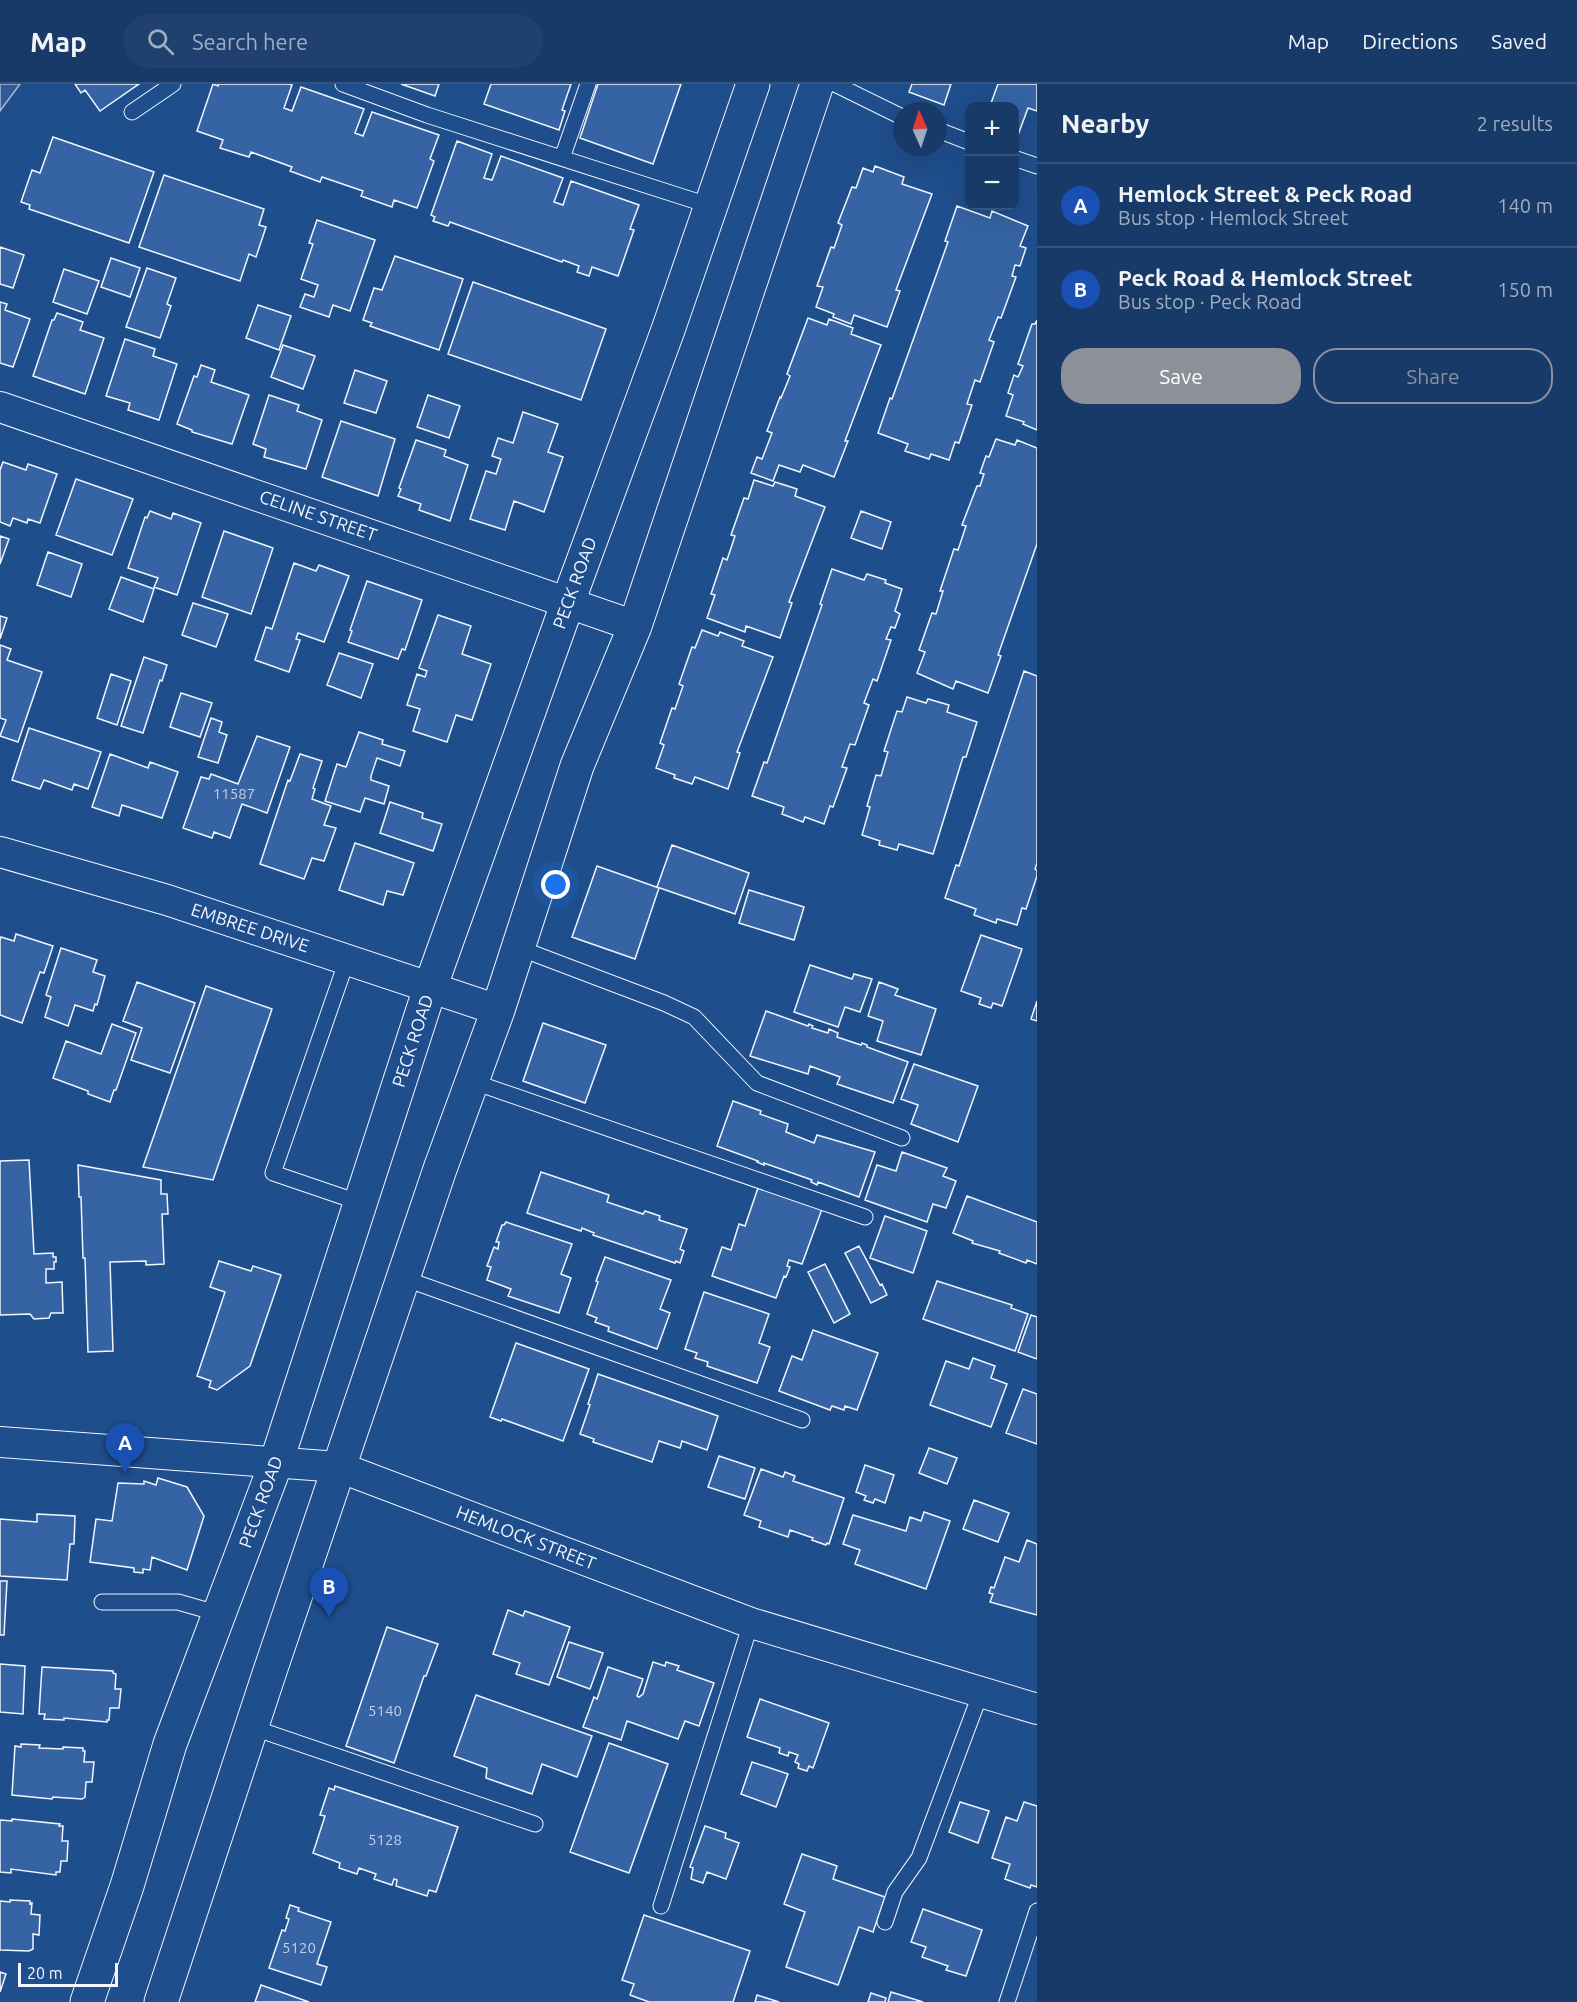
<!DOCTYPE html>
<html lang="en">
<head>
<meta charset="utf-8">
<style>
	:root { --surface:#173a69; --page:#20416f; --text:#f1f3f6; --muted:#9eadc0; --line:#36547d; --accent:#8c9099 }
	body { margin:0; font-family:Ubuntu,sans-serif; background:var(--page); color:var(--text) }
	.controls { position:absolute; right:18px; top:18px; display:grid; overflow:hidden; border-radius:12px; box-shadow:0 6px 24px #0002 }
	.controls button { width:54px; height:54px; display:grid; place-items:center; padding:0; border:0; border-bottom:2px solid var(--line); background:var(--surface); color:var(--text); font:30px sans-serif }
	.compass { position:absolute; left:893px; top:18px; width:54px; height:54px; border-radius:50%; background:var(--surface); box-shadow:0 6px 24px #0002; rotate:357deg }
	.scale { position:absolute; left:18px; bottom:15px; width:100px; box-sizing:border-box; padding-left:6px; border:3px solid #f2f6ff; border-top:0; font-size:16px; line-height:21px; white-space:nowrap; color:#f2f6ff; -webkit-text-stroke:4px #1f4e8c; paint-order:stroke }
	.you { position:absolute; left:556px; top:801px; width:21px; height:21px; margin:-15px; border:4px solid #fff; border-radius:50%; background:#1a73e8; box-shadow:0 0 0 9px #1a73e833 }
	.badge { display:grid; place-items:center; width:39px; height:39px; border-radius:50%; background:var(--accent); color:#fff; font-size:20px; font-weight:700 }
	.pin { position:absolute; translate:-50% -50px; filter:drop-shadow(0 2px 3px #0008) }
	.pin::after { content:''; position:absolute; top:32px; width:21px; height:18px; background:inherit; clip-path:polygon(0 0,100% 0,50% 100%) }
	.list { margin:0; padding:0; list-style:none }
	h2 { display:flex; justify-content:space-between; align-items:center; height:78px; margin:0; padding:0 24px; font-size:26px }
	h2 small { font-size:20px; font-weight:400; color:var(--muted) }
	.list li { display:grid; grid-template-columns:39px 1fr auto; gap:18px; align-items:center; box-sizing:border-box; height:84px; padding:0 24px; border-top:2px solid var(--line) }
	.list b { display:block; font-size:22px; white-space:nowrap }
	.list p { margin:0; font-size:20px; white-space:nowrap; color:var(--muted) }
	.list em { font-size:20px; font-style:normal; color:var(--muted) }
	.actions { display:flex; gap:12px; padding:18px 24px }
	.actions a { flex:1; padding:14px 0; border:2px solid var(--accent); border-radius:24px; text-align:center; font-size:21px; color:var(--accent) }
	.actions .main { background:var(--accent); color:#fff }
	.icon { flex:none; width:33px; height:33px; fill:none; stroke:currentColor; stroke-width:2; stroke-linecap:round; stroke-linejoin:round }
	.map { position:relative; flex:none; width:1037px; height:1918px; overflow:hidden }
	header { display:flex; align-items:center; gap:36px; box-sizing:border-box; height:84px; padding:0 30px; background:var(--surface); border-bottom:2px solid var(--line) }
	header strong { font-size:28px }
	nav { display:flex; gap:33px; margin-inline-start:auto; font-size:21px }
	.search { width:420px; height:54px; background:var(--page); display:flex; align-items:center; gap:15px; box-sizing:border-box; padding:0 21px; border-radius:33px; color:var(--muted); font-size:22px }
	main { display:flex }
	aside { flex:1; background:var(--surface) }
	.map>svg:first-child { display:block }
	.built { fill:#305b95; stroke:#a8bbd7; stroke-width:1.5 }
	.building { fill:#3563a3; stroke:#f2f6ff; stroke-width:1.5 }
	.lines { fill:none; stroke-linecap:round; stroke-linejoin:round }
	.lane-casing { stroke:#f2f6ff; stroke-width:17 }
	.street-casing { stroke:#f2f6ff; stroke-width:32 }
	.secondary-casing { stroke:#f2f6ff; stroke-width:35 }
	.lane { stroke:#1f4e8c; stroke-width:15 }
	.street { stroke:#1f4e8c; stroke-width:30 }
	.secondary { stroke:#1f4e8c; stroke-width:33 }
	.labels { text-anchor:middle; stroke-width:4.5; stroke-linejoin:round; paint-order:stroke }
	.number-label { font-size:15px; fill:#c3d1e8 }
	.street-label { font-size:18px; fill:#f2f6ff; stroke:#1f4e8c }
</style>
</head>
<body>
<header>
<strong>Map</strong>
<div class="search"><svg class="icon" aria-label="search" viewBox="0 0 24 24"><circle cx="10" cy="10" r="6"/><path d="M15 15l6 6"/></svg>Search here</div>
<nav><a>Map</a><a>Directions</a><a>Saved</a></nav>
</header>
<main>
<div class="map">
<svg width="1037" height="1918" viewBox="0 0 1037 1918">
	<rect width="100%" height="100%" fill="#1f4e8c"/>
	<path class="built" d="M0 0H20L0 27Z"/>
	<path class="building" d="M75 0H139L100 27 85 6 81 9Z
		M213 0 218 2V0H289L292 1 284 24 292 27 301 3 364 25 355 49 363 52 372 28 439 51 430 75 434 77 417 124 394 116 392 123 361 112 363 107 322 93 320 98 290 87 292 83 251 68 249 73 220 64 223 56 197 47Z
		M401 0H439L435 12Z
		M491 0H571L562 26 565 27 559 46 484 20Z
		M598 0H681L653 80 580 54Z
		M912 0H951L944 21 909 8Z
		M998 0H1037V27L1028 24 1018 51 1014 50V22H990Z
		M53 53 154 88 129 159 29 125 30 121 21 118 32 86 40 89Z
		M457 57 492 70 484 94 492 96 501 72 563 94 554 118 563 121 571 97 639 121 630 145 634 146 618 192 592 183 589 192 577 188 579 182 563 176 562 178 450 138 448 142 433 137 435 133 431 131Z
		M875 82 904 93 902 100 932 110 896 206 900 207 887 243 854 231 851 240 833 233 834 230 816 223 823 203 817 202 831 163 834 164 842 141 838 139 852 103 856 104 863 84 873 88Z
		M164 91 264 125 259 141 266 143 256 173 249 170 240 197 139 163Z
		M957 122 990 134 992 127 1028 142 1020 162 1026 164 1020 182 1015 181 1012 192 1016 193 1001 234 998 233 989 256 994 258 980 298 975 296 967 320 972 321 959 359 955 358 949 376 931 370 929 375 905 367 908 360 878 349 890 314 892 315 948 158 945 157Z
		M317 136 375 156 350 227 333 221 329 233 300 223 305 210 314 213 318 201 301 195 313 160 309 159Z
		M0 163 24 171 13 204 0 200Z
		M395 172 463 195 439 266 370 242 372 239 363 236 374 204 382 206Z
		M111 174 140 184 130 213 101 203Z
		M147 184 176 194 167 220 171 222 160 254 126 243Z
		M64 185 99 197 87 230 53 218Z
		M473 198 606 245 581 316 448 270Z
		M0 218 7 220 5 226 30 235 13 283 0 279Z
		M258 221 291 232 279 266 246 254Z
		M57 229 83 238 80 246 104 254 85 310 33 292 52 236H54Z
		M808 234 827 241 829 235 853 244 851 250 881 261 845 357H848L834 393 803 381 800 388 779 381 773 397 751 389 757 373 762 375 772 349 767 347 780 313 781 314 790 292 787 290Z
		M1037 236V346L1023 340 1024 338 1006 332 1013 311 1008 309 1014 291 1018 293 1023 282 1018 280 1032 240H1035Z
		M125 255 155 265 153 272 177 280 159 336 128 326 130 319 106 312Z
		M283 261 315 272 303 305 271 293Z
		M201 281 215 286 211 298 249 311 232 360 192 348V346L177 340 194 292 197 293Z
		M355 286 387 297 376 329 344 319Z
		M269 311 299 321 297 327 322 336 306 385 264 373 266 365 253 360Z
		M428 311 460 322 449 354 417 343Z
		M523 328 558 340 548 368 563 373 544 428 514 417 505 446 470 435 486 387 496 390 501 375 492 372 498 354 513 359Z
		M341 337 395 355 378 412 322 393Z
		M996 355 1015 361 1017 356 1037 364V460L998 571 1001 572 988 609 956 597 953 605 917 589 925 568 919 566 932 529 936 530 943 507H940L954 465 958 466 966 442 962 441 977 402H980L984 390 980 389 986 372 989 373Z
		M416 356 446 366 444 372 468 381 450 437 419 426 421 420 398 412 401 405 399 404Z
		M3 378 26 386 28 380 57 390 40 439 28 435 27 439 13 434 10 442 0 438V386Z
		M76 395 133 415 112 471 56 451Z
		M754 396 773 402 775 398 797 405 795 412 825 423 789 518 792 519 780 554 746 542 745 548 707 534 715 511 711 510 723 474 727 476 735 452 731 451 744 414 748 415Z
		M150 427 171 435 173 429 201 439 177 511 154 503 158 494 128 484 145 433 147 434Z
		M861 427 891 438 882 465 851 454Z
		M224 447 273 464 251 530 202 513Z
		M0 452 9 455 0 480Z
		M48 468 82 480 71 513 37 501Z
		M294 479 316 487 319 481 349 492 324 558 298 549 296 555 300 556 289 588 255 576 266 543 272 545Z
		M832 485 864 496 867 490 886 496 885 499 902 505 895 527 900 530 895 544 891 543 886 555 891 556 877 597 873 595 864 619 869 621 855 661 850 660 842 683 847 684 833 723 830 722 824 740 805 733 803 738 782 730 784 723 752 712 764 678 767 679 822 521 820 520Z
		M121 493 154 505 143 538 109 525Z
		M367 497 422 516 405 566 402 565 398 575 348 558 352 547 350 546Z
		M193 519 228 530 216 563 182 551Z
		M438 531 471 542 462 570 491 580 472 636 456 631 447 658 413 647 420 625 407 621 417 590 425 593 427 587 419 584Z
		M0 532 7 534 0 555Z
		M702 546 718 552 720 548 744 557 742 562 773 573 737 668 740 669 728 705 695 693 692 700 674 694 675 691 656 684 664 661 660 659 672 624 675 625 683 602 679 600 692 563 695 564Z
		M0 561 11 565 7 576 42 588 18 658 0 652 6 636 0 634Z
		M339 569 373 580 361 614 327 601Z
		M144 573 167 581 162 597 160 596 143 649 121 642Z
		M1024 587 1037 592V779L1035 785 1037 786V792L1026 825 1022 824 1017 841 997 835 996 839 974 831 976 825 945 814 956 781 959 782Z
		M111 590 131 597 117 641 97 634Z
		M181 609 212 619 200 653 170 643Z
		M907 613 926 619 928 615 949 621 947 628 977 638 966 673H963L933 770 899 760 897 766 879 761 880 757 862 751 870 723 867 722 876 691 881 692 888 668 884 667 897 627 902 628Z
		M211 634 222 638 219 648 227 651 218 679 198 673Z
		M29 644 101 668 88 705 74 700 72 706 44 696 40 705 12 696Z
		M359 648 383 656 382 660 405 667 400 682 377 674 371 692V696L389 702 384 720 365 714 360 728 325 717 337 680 346 683Z
		M257 652 290 663 267 729 242 720 230 754 214 748 212 754 183 744 201 693 209 695 211 690 238 700Z
		M110 670 148 684 150 678 178 688 162 734 122 721 119 732 92 723Z
		M300 670 322 677 313 704 315 705 312 715 331 722 324 741 336 744 324 777 312 774 304 795 260 780 288 696 290 697Z
		M390 718 423 729 422 734 442 740 433 767 380 749Z
		M355 759 414 779 403 811 387 807 383 821 339 806Z
		M672 761 749 789 735 830 657 803Z
		M597 782 659 804 635 875 572 853Z
		M749 806 804 823 794 856 739 839Z
		M16 850 53 862 44 889 40 888 22 939 0 931V856L1 853 14 857Z
		M981 851 1022 865 1002 922 993 919 991 924 979 920 981 914 961 907Z
		M61 864 97 876 93 888 105 892 97 921 95 920 93 927 75 921 68 942 45 933 51 913 46 911Z
		M810 881 852 895 854 890 872 895 860 928 845 923 838 943 794 928Z
		M137 898 195 919 170 989 131 976 142 944 123 937Z
		M879 898 898 905 895 911 936 925 921 971 877 957 883 937 868 932Z
		M206 902 272 925 213 1096 143 1083Z
		M1037 917V937L1031 935Z
		M766 927 808 942 809 940 813 942 812 944 828 949 829 945 838 949 837 953 861 961 862 959 867 961V963L908 978 893 1019 837 1000 840 993 810 982 808 990 750 972Z
		M543 939 606 961 585 1019 523 997Z
		M112 940 136 949 116 1006H114L110 1018 88 1010V1007L53 994 66 957 101 970Z
		M914 980 978 1002 958 1058 911 1040 918 1021 901 1015Z
		M733 1017 761 1027 760 1030 788 1040 786 1048 814 1059 817 1051 875 1068 859 1113 818 1098 817 1101 811 1098 812 1096 764 1079V1081L757 1078 758 1077 717 1062Z
		M902 1068 947 1084 943 1092 956 1097 946 1124 933 1120 927 1138 865 1116 877 1081 896 1087Z
		M29 1076 34 1170 53 1169V1173H56V1178H54V1185H46V1199L62 1198 63 1229H51L49 1234 34 1235 30 1230 0 1231V1077Z
		M78 1081 161 1096V1110H167L168 1130H162L164 1180 146 1181V1177L110 1178 113 1267 88 1268 85 1174H83L81 1113H79Z
		M541 1088 609 1111 607 1118 643 1130 645 1127 660 1132 659 1136 687 1145 680 1165 684 1167 680 1179 676 1177 675 1179 593 1151 594 1149 582 1144 581 1147 527 1129Z
		M759 1101 822 1125 802 1180 789 1176 787 1182 790 1183 786 1193 784 1192 776 1214 712 1192 722 1163 731 1166 739 1140 745 1142Z
		M967 1112 1037 1138V1180L1027 1176 1026 1179 999 1169 1000 1167 972 1159 973 1157 953 1149Z
		M885 1132 927 1147 913 1189 870 1174Z
		M506 1138 572 1160 561 1190 571 1194 559 1229 508 1212 511 1205 487 1196 491 1183 487 1182 494 1163 498 1165 499 1158H496L502 1141H504Z
		M859 1162 880 1201 882 1200 887 1211 871 1219 845 1169Z
		M605 1173 671 1196 660 1225 670 1229 657 1265 608 1247 609 1243 595 1238 597 1234 587 1230 598 1198 596 1197Z
		M219 1177 251 1187 253 1182 281 1191 250 1282 217 1306 209 1303 211 1297 197 1292 225 1208 210 1203Z
		M825 1180 850 1230 834 1239 808 1188Z
		M937 1197 1012 1221 1011 1224 1028 1230 1015 1267 923 1235Z
		M704 1208 769 1230 759 1259 770 1263 757 1299 707 1282 708 1278 695 1274 697 1269 685 1265Z
		M1031 1231 1037 1233V1275L1018 1268Z
		M813 1246 878 1269 857 1326 845 1322 844 1326 832 1322 830 1326 779 1307 792 1272 802 1276Z
		M516 1259 589 1285 563 1357 502 1335 501 1337 490 1333Z
		M973 1274 995 1282 991 1294 1007 1300 991 1343 930 1321 946 1277 969 1285Z
		M598 1290 718 1332 707 1366 682 1357 680 1364 659 1357 652 1378 593 1358 594 1355 580 1350 590 1321 588 1320Z
		M1023 1305 1037 1310V1360L1006 1349Z
		M929 1364 957 1374 947 1400 919 1389Z
		M719 1372 755 1384 745 1415 708 1403Z
		M865 1381 894 1391 885 1419 875 1415 873 1419 864 1416 866 1412 856 1408Z
		M761 1385 783 1393 785 1388 795 1392 793 1397 844 1414 829 1460 827 1459 826 1461 812 1456 813 1454 790 1446 788 1453 759 1443 761 1437 744 1431Z
		M158 1394 187 1403 204 1432 187 1486 152 1473 150 1486 143 1485V1489L134 1488V1484L90 1478 96 1435 112 1437 118 1399 144 1400V1397L156 1401Z
		M974 1416 1009 1429 998 1458 963 1445Z
		M924 1428 950 1437 926 1505 855 1480 860 1466 843 1460 853 1431 906 1447 910 1433 921 1437Z
		M37 1430 75 1432 74 1460H70L67 1496 0 1492V1435L37 1438Z
		M1027 1456 1037 1460V1531L990 1518 993 1510 989 1509 991 1503 994 1504 1005 1473 1019 1478Z
		M0 1497H7L4 1551H0Z
		M508 1526 523 1532 525 1527 570 1543 549 1601 516 1590 520 1579 493 1570Z
		M387 1543 438 1560 426 1592H424L394 1679 346 1662Z
		M569 1558 603 1569 590 1605 557 1593Z
		M653 1578 665 1582 666 1578 679 1582 677 1586 714 1599 699 1642 685 1637 678 1655 627 1637 621 1656 583 1643 594 1613 597 1615 608 1583 643 1595 637 1612 639 1613 643 1610Z
		M0 1580 25 1582 23 1630 0 1628Z
		M42 1583 113 1587V1589L116 1590 115 1605H121L119 1624H110L109 1636H107V1638L64 1634V1636L44 1635 45 1630H39Z
		M476 1611 592 1652 577 1693 542 1680 532 1710 486 1694 487 1684 454 1672Z
		M760 1615 829 1639 813 1684 809 1682 807 1687 798 1684 799 1680 795 1678 798 1671 789 1668 788 1672 779 1669 780 1664 747 1653Z
		M609 1659 668 1680 629 1789 570 1768Z
		M21 1660 40 1661 39 1664 63 1665V1663L83 1664V1667H85L84 1678H94L92 1698H86L85 1713 82 1715 53 1713 52 1715 12 1711 15 1662 21 1663Z
		M752 1678 788 1690 776 1723 741 1710Z
		M335 1702 458 1743 436 1808 429 1806 427 1812 396 1802 397 1796 394 1795 392 1801 374 1795 376 1790 359 1784 357 1790 339 1784 340 1779 313 1769 325 1732 320 1731 329 1704 334 1706Z
		M960 1718 989 1727 978 1759 949 1748Z
		M1024 1718 1037 1722V1803L1031 1801 1030 1804 1005 1795 1010 1780 992 1774 1006 1733 1017 1737Z
		M12 1735 60 1740 59 1742H63L62 1757H68L67 1777H61L60 1788H56V1791L11 1785V1789L0 1788V1736L12 1737Z
		M705 1742 726 1749 725 1754 739 1759 726 1795 707 1788 703 1799 691 1795 693 1784 690 1783Z
		M802 1770 837 1782 833 1795 885 1813 873 1848 859 1843 838 1901 786 1883 805 1828 784 1820Z
		M10 1816 30 1817V1820L32 1819 31 1830 40 1831 39 1851 33 1850V1865L29 1867 0 1866V1817L10 1818Z
		M290 1821 299 1824 298 1827 331 1838 317 1880 327 1883 321 1901 269 1884 282 1846 285 1847 289 1835 286 1834Z
		M923 1825 982 1846 966 1892 946 1886 948 1882 922 1873 926 1863 911 1858Z
		M644 1831 750 1867 733 1918H649L630 1911 634 1900 622 1896Z
		M0 1888 6 1890 0 1908Z
		M261 1901 309 1918H255Z
		M891 1908 923 1918H888Z
		M871 1909 886 1914 885 1918H868Z
		M757 1911 779 1918H755Z"/>
	<g class="lines">
		<defs>
			<path id="lane" d="M343 0 427 31 711 122
				M835 0 902 33
				M132 28 173 0
				M938 46 969 58
				M562 74 588 0
				M1014 74 1037 82
				M519 864 664 919 694 933 757 999 902 1054
				M347 876 273 1089 361 1119
				M471 997 865 1133
				M403 1194 802 1336
				M102 1518H178L220 1530
				M251 1643 535 1740
				M661 1822 751 1539
				M885 1838 895 1808 919 1774 981 1608
				M1007 1918 1037 1827"/>
			<path id="street" d="M0 323 635 542
				M0 768 167 816 498 926
				M0 1358 339 1383 751 1539 1037 1625"/>
			<path id="secondary" d="M87 1918 127 1802 170 1660 276 1379 430 904 568 518 668 246 753 0
				M161 1918 269 1590 440 1085 498 926 577 682 635 542 817 0"/>
		</defs>
		<use href="#lane" class="lane-casing"/>
		<use href="#street" class="street-casing"/>
		<use href="#secondary" class="secondary-casing"/>
		<use href="#lane" class="lane"/>
		<use href="#street" class="street"/>
		<use href="#secondary" class="secondary"/>
	</g>
	<g class="labels">
		<g class="number-label">
			<text x="234" y="715">11587</text>
			<text x="385" y="1632">5140</text>
			<text x="385" y="1761">5128</text>
			<text x="299" y="1869">5120</text>
		</g>
		<g class="street-label">
			<text transform="translate(318 432) rotate(19)" y="6">CELINE STREET</text>
			<text transform="translate(575 499) rotate(-70)" y="6">PECK ROAD</text>
			<text transform="translate(250 844) rotate(18)" y="6">EMBREE DRIVE</text>
			<text transform="translate(413 957) rotate(-72)" y="6">PECK ROAD</text>
			<text transform="translate(261 1418) rotate(-70)" y="6">PECK ROAD</text>
			<text transform="translate(526 1454) rotate(21)" y="6">HEMLOCK STREET</text>
		</g>
	</g>
</svg>
<div class="controls">
<button>+</button>
<button>−</button>
</div>
<svg class="compass" viewBox="-18 -18 36 36"><path d="M0-13l5 13h-10z" fill="#e53935"/><path d="M0 13l5-13h-10z" fill="#9eadc0"/></svg>
<div class="scale">20 m</div>
<div class="you"></div>
<div class="pin badge" style="left:125px;top:1389px;background:#1a4fb4">A</div>
<div class="pin badge" style="left:329px;top:1533px;background:#1a4fb4">B</div>
</div>
<aside>
<h2>Nearby<small>2 results</small></h2>
<ul class="list">
<li><span class="badge" style="background:#1a4fb4">A</span><div><b>Hemlock Street &amp; Peck Road</b><p>Bus stop · Hemlock Street</p></div><em>140 m</em></li>
<li><span class="badge" style="background:#1a4fb4">B</span><div><b>Peck Road &amp; Hemlock Street</b><p>Bus stop · Peck Road</p></div><em>150 m</em></li>
</ul>
<div class="actions"><a class="main">Save</a><a>Share</a></div>
</aside>
</main>
</body>
</html>
